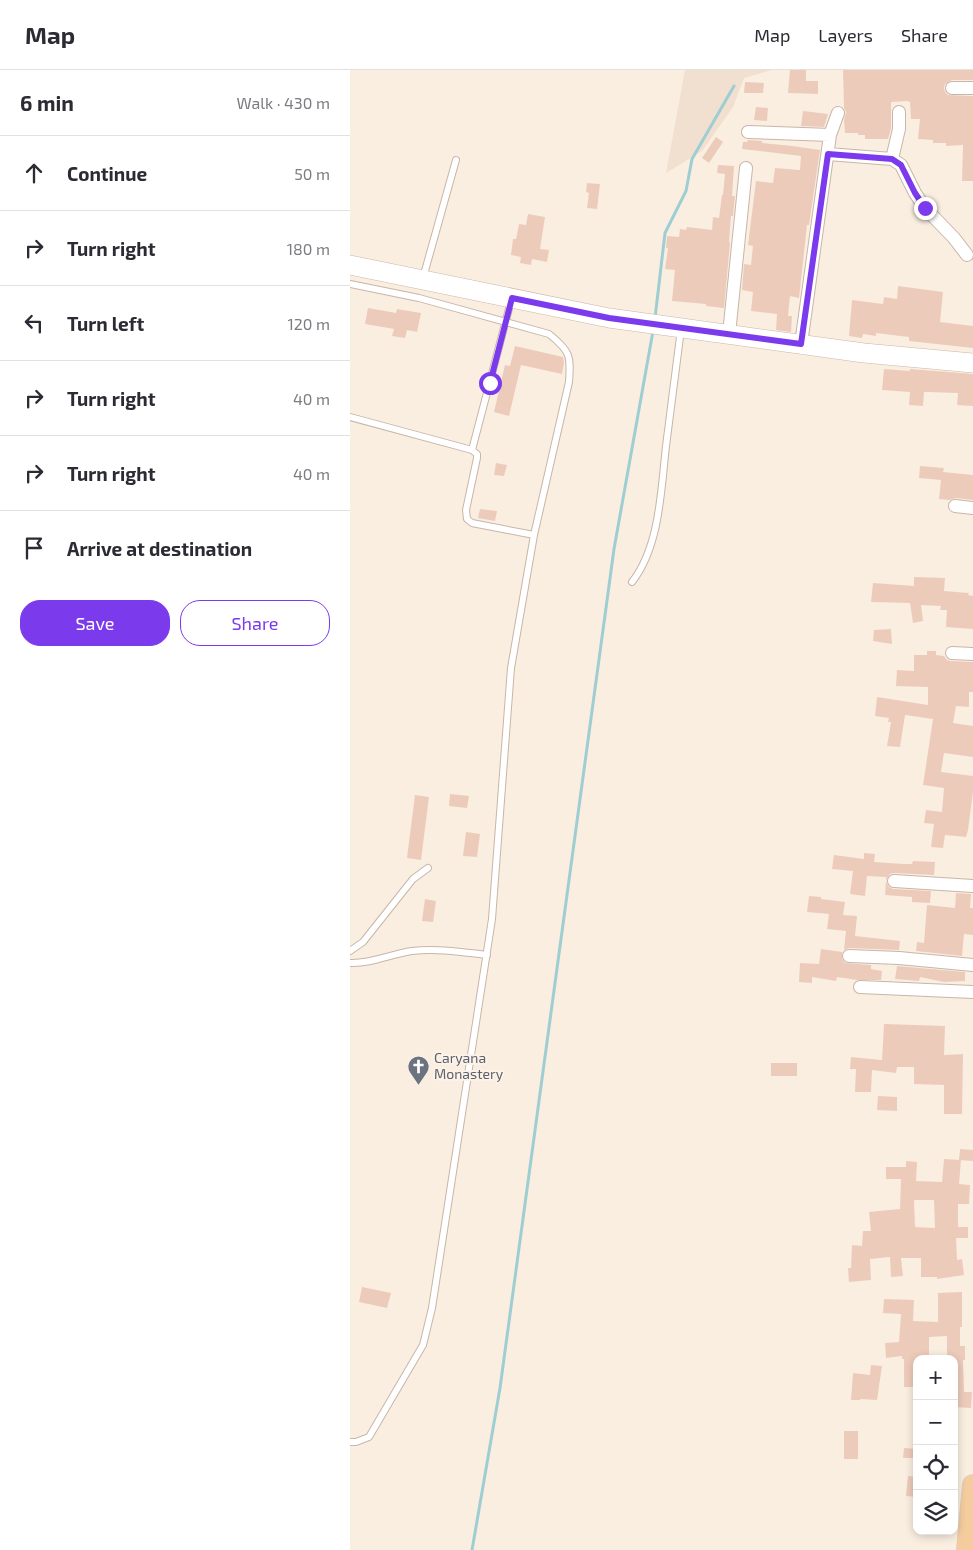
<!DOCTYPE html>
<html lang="en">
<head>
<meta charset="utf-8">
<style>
	:root { --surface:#fff; --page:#f7f7f7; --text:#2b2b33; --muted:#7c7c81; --line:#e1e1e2; --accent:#7c3aed }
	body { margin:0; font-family:"Exo 2",sans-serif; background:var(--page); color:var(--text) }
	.controls { position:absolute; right:15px; bottom:15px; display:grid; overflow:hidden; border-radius:10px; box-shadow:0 2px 8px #0003 }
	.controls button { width:45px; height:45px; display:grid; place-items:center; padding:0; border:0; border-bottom:1px solid var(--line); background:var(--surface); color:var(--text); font:25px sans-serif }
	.stop { position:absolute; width:15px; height:15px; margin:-11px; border:4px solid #7c3aed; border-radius:50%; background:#fff }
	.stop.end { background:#7c3aed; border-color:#fff; box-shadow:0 1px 5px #0008 }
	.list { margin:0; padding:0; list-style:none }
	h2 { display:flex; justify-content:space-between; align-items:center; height:65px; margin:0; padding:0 20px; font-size:21px }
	h2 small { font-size:16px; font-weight:400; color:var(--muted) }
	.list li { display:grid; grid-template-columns:32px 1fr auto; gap:15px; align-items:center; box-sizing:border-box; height:75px; padding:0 20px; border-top:1px solid var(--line) }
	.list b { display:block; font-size:19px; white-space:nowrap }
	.list em { font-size:16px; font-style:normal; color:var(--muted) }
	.actions { display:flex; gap:10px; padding:15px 20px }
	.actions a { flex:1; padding:11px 0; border:1px solid var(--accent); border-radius:20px; text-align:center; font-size:18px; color:var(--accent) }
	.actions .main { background:var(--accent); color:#fff }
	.icon { flex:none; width:28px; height:28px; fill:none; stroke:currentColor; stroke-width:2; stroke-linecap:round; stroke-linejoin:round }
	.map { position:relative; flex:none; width:623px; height:1480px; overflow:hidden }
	header { display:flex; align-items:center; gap:30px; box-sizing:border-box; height:70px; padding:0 25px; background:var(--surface); border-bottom:1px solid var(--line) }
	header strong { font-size:24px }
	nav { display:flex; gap:28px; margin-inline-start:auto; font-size:18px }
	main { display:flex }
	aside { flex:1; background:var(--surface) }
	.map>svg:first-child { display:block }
	.residential { fill:#f1dfd0 }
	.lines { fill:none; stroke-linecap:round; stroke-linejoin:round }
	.stream { stroke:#9fced2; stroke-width:3 }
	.building { fill:#edcbbb; fill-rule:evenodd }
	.lane-casing { stroke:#c9b5a9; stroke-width:8 }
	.street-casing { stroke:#c9b5a9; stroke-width:14 }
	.secondary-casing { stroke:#ceb6a9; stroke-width:20 }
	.primary-casing { stroke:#d6cfcc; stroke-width:22 }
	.lane { stroke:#fff; stroke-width:6 }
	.street { stroke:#fff; stroke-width:12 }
	.secondary { stroke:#fff; stroke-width:19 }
	.primary { stroke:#f4cc9e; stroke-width:21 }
	.route { stroke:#7c3aed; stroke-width:6 }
	.labels { text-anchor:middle; stroke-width:4; stroke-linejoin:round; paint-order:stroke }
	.worship-label { font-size:14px; fill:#5b616d; stroke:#fdf2e7; text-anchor:start }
</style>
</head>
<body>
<header>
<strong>Map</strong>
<nav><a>Map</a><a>Layers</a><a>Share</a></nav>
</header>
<main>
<aside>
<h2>6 min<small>Walk · 430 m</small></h2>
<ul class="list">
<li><svg class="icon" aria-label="ahead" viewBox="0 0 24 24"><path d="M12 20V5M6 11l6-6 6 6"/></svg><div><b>Continue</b></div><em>50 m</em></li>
<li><svg class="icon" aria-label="right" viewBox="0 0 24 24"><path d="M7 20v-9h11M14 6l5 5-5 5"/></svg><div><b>Turn right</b></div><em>180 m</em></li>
<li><svg class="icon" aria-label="left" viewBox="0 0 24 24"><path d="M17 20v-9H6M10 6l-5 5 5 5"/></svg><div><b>Turn left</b></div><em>120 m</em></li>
<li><svg class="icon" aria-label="right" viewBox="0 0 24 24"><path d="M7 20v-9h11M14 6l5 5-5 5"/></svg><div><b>Turn right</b></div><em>40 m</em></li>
<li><svg class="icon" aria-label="right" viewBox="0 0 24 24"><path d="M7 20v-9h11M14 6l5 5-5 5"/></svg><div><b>Turn right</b></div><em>40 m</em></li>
<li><svg class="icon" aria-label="arrive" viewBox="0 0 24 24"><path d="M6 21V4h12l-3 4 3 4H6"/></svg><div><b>Arrive at destination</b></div></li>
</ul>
<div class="actions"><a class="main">Save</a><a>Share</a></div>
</aside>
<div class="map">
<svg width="623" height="1480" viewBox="0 0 623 1480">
	<rect width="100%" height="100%" fill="#faeee1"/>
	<path class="residential" d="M335 0H422L394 8 383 37 352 81 316 103Z"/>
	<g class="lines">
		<path class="stream" d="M305 248 315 163 336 121 342 89 384 16
			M122 1480 150 1318 264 479 303 261"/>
	</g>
	<path class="building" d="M440 0H456V11H468V24L438 23Z
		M493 0H623V10H602L595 14 594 18 595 22 598 25 623 26V111H612L613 75 596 76V73H583V70L568 69 570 49H561L560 32 557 31 541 32V58L538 69H515V65H508V63H495L494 50 496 42 494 38Z
		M395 12 414 13 413 23H394Z
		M406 37 418 38 417 51 404 50Z
		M453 41 478 44 474 57 451 56Z
		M366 67 373 72 359 93 352 88Z
		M398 70 412 71V73L442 76 470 80 459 155H457L449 228 440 226 438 246H442L441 262 426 260 427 244 401 241 403 222 392 220 394 194 401 195 403 176 398 175 406 111 423 113 425 98 450 100 451 86 392 79 393 72H397Z
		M368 95 384 96 382 126H385L383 146H381L379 172 380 173 374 238 356 236V234L322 231 325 200 315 199 318 178H316L317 166 329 167 330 159 336 160 337 157 362 160 363 147 369 148 372 125H373L375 104 367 103Z
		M237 113 250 114 247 139 237 138 239 123 236 122Z
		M178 144 195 147 190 179 199 180 197 192 182 189 181 195 170 193 171 187 161 185 163 169H166L169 154 176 155Z
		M548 216 593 222 590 252 623 256V278L559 271V267L526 263V266L513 264 512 268 499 266 502 230 533 234 534 227 547 229Z
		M18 238 46 243 47 239 71 243 67 262 57 260 55 268 42 266 44 259 15 254Z
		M165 276 213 287 214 293 212 304 171 295 159 346 144 342 155 295 160 296Z
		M534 299 560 301V299L623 304V336L607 335 608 323 577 322H574L573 336 559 335 560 322 532 320Z
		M146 393 157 395 154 406 144 405Z
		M570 396 594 398 593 402 623 405V430L606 428 600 430 589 429 591 410 569 408Z
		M130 439 147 441 145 451 128 448Z
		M564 507 595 508 594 521 619 523 618 525 623 526V559L596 557 597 540H590L591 536 571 535 573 551 563 553 560 533 521 532 523 513 564 516Z
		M541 559 542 574 523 571 524 560Z
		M577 581H586V585L594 586 597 590 601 591 623 592V622H619V637L606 636 603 653 623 656V687L594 683 591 702 623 706V722L618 760 616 767 595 765 593 778 581 777 584 754 574 753 576 740 592 742 594 718 573 715 583 649 555 645 550 677 537 676 541 652H538L539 648 525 646 527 627 578 635V617L546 616 547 600 564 601V585H577Z
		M100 724 119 726 117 738 99 736Z
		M65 725 79 727 71 790 57 788Z
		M116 762 130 764 127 787 113 786Z
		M514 783 525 784 524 792 553 794H562L563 791 585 792 584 805 544 803 540 804 536 810V807L517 806 515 826 500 824 503 801 482 799 484 785 514 789Z
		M536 811 539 817 543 819 581 821 580 833 562 832V827L535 825Z
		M606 823 621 824 620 838H623V865L614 864 612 886 566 881 567 872 574 873 577 835 605 838Z
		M459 826 471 827V829L495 832 493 845 507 846 505 866 550 871 549 880 499 878 494 880 496 861 477 859 479 844 457 842Z
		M75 829 86 831 83 852 72 851Z
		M471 879 492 882V889L495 893 521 895V899L532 901 531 910H507L487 907 486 911 462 907V913L449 912 450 893 469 894Z
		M547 896 615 902V911L594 912 570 907 569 911 545 909Z
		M534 954 595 956 594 985 613 984 612 1044H594V1015L564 1014V997H547L546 1003 522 1000 521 1022H505L506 999H500L501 987 532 990Z
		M421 993H447V1006H421Z
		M528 1026 547 1027V1041L527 1040Z
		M610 1079 623 1080V1091L609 1090Z
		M594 1089 611 1090 609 1114 620 1115 619 1134H608V1157H618V1168H606L607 1190 612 1189 614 1205 587 1209V1207H571V1188H551L553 1206 541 1207 540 1187 520 1189 521 1210 499 1212 498 1198H501L502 1175 512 1176 513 1161H521L519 1142 550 1139 551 1109H536V1097H556V1091L567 1092 566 1111 592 1112ZM564 1130H584L585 1158 565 1157Z
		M12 1217 41 1223 37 1238 9 1232Z
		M612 1222V1257H610V1276H615V1290H613L614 1322H622L621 1338 604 1337V1289H597V1266L579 1267V1289H567V1317H554V1289H552V1286L536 1288 535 1273 549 1272 551 1244 533 1243 534 1229 564 1230 563 1251 588 1252V1223Z
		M521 1295 532 1296 527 1330 511 1329 510 1330H501L503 1303 520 1305Z
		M494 1361H508V1389H494Z
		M554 1378 567 1379V1388H553Z
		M558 1406 567 1407V1427L556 1426Z"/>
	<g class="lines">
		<defs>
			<path id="lane" d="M73 208 106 90
				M0 214 69 228 199 264C220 281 221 285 219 312L184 465 161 598 142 849 82 1238 73 1275 19 1367 6 1372H0
				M0 347 122 380 127 384V388L116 440 117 449 122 453 184 465
				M122 380 161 231
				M282 512C310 476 311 420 316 376 321 337 326 298 331 259
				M0 881 13 872 63 809 78 798
				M0 893C21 894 41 884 62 881 87 878 112 882 137 885"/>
			<path id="street" d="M602 18H623
				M398 62 480 65
				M478 84 542 89 551 95 565 123 575 138 604 168 617 185
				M542 89 549 59V42
				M379 264 396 98
				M451 274 480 65 488 43
				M605 436 623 438
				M602 583 623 584
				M544 811 623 816
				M499 886 549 888 623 895
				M510 917 623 922"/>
			<path id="secondary" d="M0 195 259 248 514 283 623 293"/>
			<path id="primary" d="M617 1480 623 1415"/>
		</defs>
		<use href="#lane" class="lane-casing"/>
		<use href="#street" class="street-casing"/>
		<use href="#secondary" class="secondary-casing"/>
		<use href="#primary" class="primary-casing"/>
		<use href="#lane" class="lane"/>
		<use href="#street" class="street"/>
		<use href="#secondary" class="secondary"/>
		<use href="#primary" class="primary"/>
	</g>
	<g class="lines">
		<path class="route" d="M140 313 162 228 259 248 451 274 478 84 542 89 551 95 565 123 575 138"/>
	</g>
	<defs>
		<symbol id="church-pin" viewBox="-11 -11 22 30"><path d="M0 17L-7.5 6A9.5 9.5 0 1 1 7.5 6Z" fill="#6b7280" stroke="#fdf2e7"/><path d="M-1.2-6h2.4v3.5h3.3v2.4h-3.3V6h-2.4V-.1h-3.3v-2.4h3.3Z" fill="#fff"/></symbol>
	</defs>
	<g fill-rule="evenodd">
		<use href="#church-pin" x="56" y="984" width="25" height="34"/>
	</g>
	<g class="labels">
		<g class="worship-label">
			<text x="84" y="993">Caryana<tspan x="84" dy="16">Monastery</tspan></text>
		</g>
	</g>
</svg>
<div class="controls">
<button>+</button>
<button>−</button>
<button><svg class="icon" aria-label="locate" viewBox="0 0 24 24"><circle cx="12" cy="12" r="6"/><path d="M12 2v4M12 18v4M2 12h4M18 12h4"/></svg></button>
<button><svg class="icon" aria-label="layers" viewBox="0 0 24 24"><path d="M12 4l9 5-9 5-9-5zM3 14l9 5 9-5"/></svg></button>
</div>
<div class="stop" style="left:140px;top:313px"></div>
<div class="stop end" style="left:575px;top:138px"></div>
</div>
</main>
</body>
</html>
